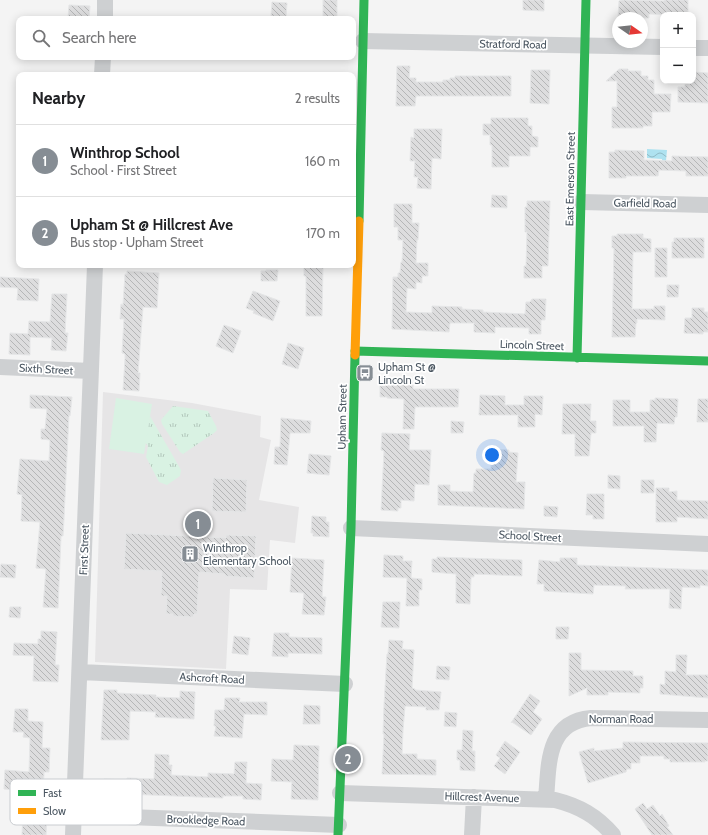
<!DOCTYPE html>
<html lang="en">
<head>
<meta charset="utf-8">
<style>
	:root { --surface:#fff; --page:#f2f2f2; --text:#202124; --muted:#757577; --line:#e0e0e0; --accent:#868d94 }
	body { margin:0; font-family:Cabin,sans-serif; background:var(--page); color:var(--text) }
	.controls { position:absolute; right:12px; top:12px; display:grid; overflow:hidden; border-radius:8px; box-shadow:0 2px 10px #0003 }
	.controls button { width:36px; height:36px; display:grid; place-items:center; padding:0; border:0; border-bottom:1px solid var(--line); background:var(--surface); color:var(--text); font:20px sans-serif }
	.compass { position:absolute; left:612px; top:12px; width:36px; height:36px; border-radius:50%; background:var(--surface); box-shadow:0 2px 10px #0003; rotate:104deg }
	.you { position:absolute; left:492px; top:455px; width:14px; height:14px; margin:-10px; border:3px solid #fff; border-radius:50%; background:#1a73e8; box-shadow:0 0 0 6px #1a73e833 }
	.badge { display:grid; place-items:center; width:26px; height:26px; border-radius:50%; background:var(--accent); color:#fff; font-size:13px; font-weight:700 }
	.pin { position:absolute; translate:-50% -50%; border:2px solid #fff; box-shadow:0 1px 4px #0006 }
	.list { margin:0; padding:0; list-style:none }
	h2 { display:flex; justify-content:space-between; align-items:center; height:52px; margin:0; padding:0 16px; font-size:17px }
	h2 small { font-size:13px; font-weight:400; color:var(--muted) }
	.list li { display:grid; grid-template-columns:26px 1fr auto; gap:12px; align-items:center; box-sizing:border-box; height:72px; padding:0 16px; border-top:1px solid var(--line) }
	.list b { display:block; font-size:15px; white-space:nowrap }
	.list p { margin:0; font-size:13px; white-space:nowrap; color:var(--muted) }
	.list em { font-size:13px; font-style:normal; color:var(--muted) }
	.icon { flex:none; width:22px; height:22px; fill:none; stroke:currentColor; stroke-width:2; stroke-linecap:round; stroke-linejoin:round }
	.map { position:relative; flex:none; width:708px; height:835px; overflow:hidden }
	.search { position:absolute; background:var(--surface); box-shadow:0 2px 10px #0003; left:16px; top:16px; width:340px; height:44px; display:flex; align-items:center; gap:10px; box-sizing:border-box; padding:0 14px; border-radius:8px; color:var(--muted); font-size:15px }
	.panel { position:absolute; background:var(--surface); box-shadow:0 2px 10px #0003; left:16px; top:72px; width:340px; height:196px; border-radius:8px }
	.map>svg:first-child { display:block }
	.education { fill:#e6e5e6 }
	.park { fill:url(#park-tufts) }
	.pitch { fill:#d9f2e3 }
	.water { fill:url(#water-waves) }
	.building { fill:url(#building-back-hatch); stroke:#e5e6e7 }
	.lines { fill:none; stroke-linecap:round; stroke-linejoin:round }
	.street { stroke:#ced0d2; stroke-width:16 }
	.fast { stroke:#30b455; stroke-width:9 }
	.slow { stroke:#ff9f0a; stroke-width:9 }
	.labels { text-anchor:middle; stroke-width:3.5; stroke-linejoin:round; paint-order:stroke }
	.street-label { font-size:11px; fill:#4a5661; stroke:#fff }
	.poi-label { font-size:11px; fill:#4a5661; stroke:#fff; text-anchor:start }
	.key { fill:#fff; stroke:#c9ccd0; stroke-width:1 }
	.key-label { font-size:11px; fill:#4a5661 }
</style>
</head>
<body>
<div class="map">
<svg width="708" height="835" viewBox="0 0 708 835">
	<defs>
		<pattern id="park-tufts" width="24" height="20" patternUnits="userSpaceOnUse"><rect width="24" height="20" fill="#d9f2e3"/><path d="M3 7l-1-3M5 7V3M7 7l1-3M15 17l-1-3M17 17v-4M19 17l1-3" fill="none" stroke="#b2c7bb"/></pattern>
		<pattern id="water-waves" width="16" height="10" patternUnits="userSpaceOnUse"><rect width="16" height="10" fill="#aee2f0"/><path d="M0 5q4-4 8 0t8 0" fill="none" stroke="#90bac6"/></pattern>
		<pattern id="building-back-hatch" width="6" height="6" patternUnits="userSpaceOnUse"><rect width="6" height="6" fill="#ddddde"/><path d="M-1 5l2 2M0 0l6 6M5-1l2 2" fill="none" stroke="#b5b6b7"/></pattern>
	</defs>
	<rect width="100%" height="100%" fill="#f4f4f4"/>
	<path class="education" d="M103 392 192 403 261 416 260 437 271 440 259 500 299 507 295 543 270 540 267 590 230 589 226 669 95 662Z"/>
	<path class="park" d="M173 406 208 411 216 426 217 430 214 433 183 454 180 452 162 424 161 420Z
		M150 416 181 470 180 476 167 485 159 482 146 457 148 446 145 442Z"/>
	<path class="pitch" d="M116 398 152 404 144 454 109 449Z"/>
	<path class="water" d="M647 149 667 150 666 161H662V159L647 158Z"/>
	<path class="building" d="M323 0H337V17H323Z
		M523 0H544V11L523 10Z
		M622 0 664 1V0H688V15L649 14V18H618L619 1Z
		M272 2 287 3 286 17 271 16Z
		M69 5 90 6 89 19H68Z
		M397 66H410L409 78H416V82H443V80H450V78H455V76H511V96H416L415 106H396Z
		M619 69H628V71H641V76H648V80H654V94H671L670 112H652V126H643V128H612V107H617V81H606Z
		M531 70H550L549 104 530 103Z
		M693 72 708 73V103L678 102V87H685V81H693Z
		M491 118H528V126H532V136L538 137V147H530V156H509V167H492V145H490V135H483V124H491Z
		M414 129H442L441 159 432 158 431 189 417 188 418 177H414L415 161H410L411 137 414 138Z
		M615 150 644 151V160L672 161V156L708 157V176H686V171L659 170 658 176H626V178H609V152H615Z
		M492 195 507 196V208L491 207Z
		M527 201H550L548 266H542V278H524V266H526L527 232H525V207H527Z
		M394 204H412V223H419L418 240H417L416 263H428V276H422V283L416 282V289L407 288 406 312 432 313V306L462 307V309L483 310V312L525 314 526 302H530L532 299H546L545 320H541V334H529V328L495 327V333L474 332V323H450L449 332 392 329 393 277H398V273H400L401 262H402L403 240H398V227H394Z
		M617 234H643V238L651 239V252H633L632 309H654V306H665V320L637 319V323H636L635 337H612L614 248H612V236H617Z
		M674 238H704V258H672V242H674Z
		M655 248H667V277H655Z
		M304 265H323L322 316H306V276H304Z
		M266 270H278L277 281H261V271H266Z
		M127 271 159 273 157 308 143 307 138 373H140L139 391 123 390 125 359V354L122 353 124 319H120L121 304 123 305 125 274H127Z
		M0 277 39 279 38 301 17 300 18 288 0 287Z
		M667 285H679L678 297H667Z
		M253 291 280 301 273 321 253 313 254 311 246 308Z
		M52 294H67L65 333H68L66 351 51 350 52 338 30 337V355L9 354 10 333 28 334 29 321 50 322Z
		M692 308H704V312H708V332H703V334L684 333 685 318H692Z
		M224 325 241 331 233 353 216 346Z
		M288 343 304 348 298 369 282 364Z
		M387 381H413V389H459L458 407H415L414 429H403L404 399 387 398V397H380V382H387Z
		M30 395 72 397 70 416 69 415 64 518 63 536H61L58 608 43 607 46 569 36 568 40 522 21 521 22 495 17 494 20 459 49 461 50 440 41 439V429H45L47 409 30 408Z
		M480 395 505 396V405H524V396H543L542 415 535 414V427H518V415H479Z
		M655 398 678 399 677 417H675L674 424 657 423 656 442H644V426H613V400H630V412H650V400H655Z
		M698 399H708V422H697Z
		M563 404H591L590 421H596V433H591L589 456H575V434H562Z
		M281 418 311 421 310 433H290L287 465 274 464 275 447H280Z
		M451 421 464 422 463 433H451Z
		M382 433 410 434 409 450H431L429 485 415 484 414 501 401 500V508H398V511L381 510 384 451 381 450Z
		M492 449 509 450V452L518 453 516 482H525L524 509 438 505V485H450V491L473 492 474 473H476V469H491Z
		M309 454 331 456 329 475 307 473Z
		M608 475 620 476V489L608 488Z
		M213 478 247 480 246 512 212 511Z
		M641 480H654V493H641Z
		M656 488H669V492L677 491V500L708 501V519L677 517V522H656Z
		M587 494H604V519H593V515H586Z
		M544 506 558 507 557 517 544 516Z
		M312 516 326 517V522H329V537L313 536V533H311Z
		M126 533 226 538V535L256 536 254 578 225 576V574L199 572 197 614H194L193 617 173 616V614H166L167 596H161L162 571 124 569Z
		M384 555 403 556V561H412L411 578 422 579V590H419V606H406L407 578 383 577Z
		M437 557 522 560V576L474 574V577H471L470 604 456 603V574L432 572V559H437Z
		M292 558 324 560 322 597H326L324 615 302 614 304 593 290 592Z
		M560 558H577V565L708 570V586L700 585V588L682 587 681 609 669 608 670 589H625L626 586 594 585 593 594 544 591V584H537L539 560 560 562Z
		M1 564 16 565 15 578 0 577Z
		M383 602H400L399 628 381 627Z
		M10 607H21L20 618 9 617Z
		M556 627H569L568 639H556Z
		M41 631 57 632 55 665H59L58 682 33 681 34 656 13 655 14 643 38 644V639H41Z
		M274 633H289V637L322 638V654L288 653V657L272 656Z
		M234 636 250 638 248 655 232 653Z
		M389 640 403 641 402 649 414 650 412 688 415 689V690L441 692 439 710H426V707L405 706 403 730 402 754H417V759L436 760V775L382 774 384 734H383L384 705 387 654H388Z
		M569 653H581V670L633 671V676H643V688H640V693L608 692V695H587V688L569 696Z
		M676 655H687L686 675H708V698L660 694V684L665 685V671L676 672Z
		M437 666 450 667 449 680 436 679Z
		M104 690H117V693L156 695V697L180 698V691L195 692 194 719 155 717 156 712 130 711 129 740H101Z
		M530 694 540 701 533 712 542 719 531 735 512 722 511 723Z
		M225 698H240L239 702H267V715L244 714 242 738 214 736 216 726H214L215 710H224Z
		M304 705 320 706V724H303Z
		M15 709H28V721L43 722 42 748H50L49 772H44L43 794H48L46 835H22L23 809H20L21 790 4 789 5 770 29 772 30 738 23 737 24 732H13Z
		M445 712 457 713 456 727 444 726Z
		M463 730 473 731 472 751H475V771L460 770V760H457V750H462Z
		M505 741 520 752 505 774 494 766 500 758 496 755Z
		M623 742 708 743V761H705V762H670V759H664V756H640V763H631V769H627L626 772 588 783 579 752 594 748V751L623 748Z
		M294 745 319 746 318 800 291 799 292 782 271 781 272 759 293 760Z
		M155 754 169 755V765H172L171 775 208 777V773L234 774 235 762H247L246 783 262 784 261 800 243 799V796H223V798L103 793 104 779 127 780V778L154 779Z
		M643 803 647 809 653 805 660 816 662 814 669 826 667 827 673 835H652L635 809Z"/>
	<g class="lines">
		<path class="street" d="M105 19V0
			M363 41 663 47
			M693 48H708
			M102 75 103 57
			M581 202 708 205
			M0 367 91 371
			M351 528 708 544
			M80 672 345 684
			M340 793 555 800C579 806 597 816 613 835
			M546 799C549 765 546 722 591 718L708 720
			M74 815 339 825
			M73 835 95 265
			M472 835 474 797"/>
		<path class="fast" d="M359 221 364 0
			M355 351 708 361
			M577 358 586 0
			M338 835 351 528 355 355"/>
		<path class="slow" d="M355 355 359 221"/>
	</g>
	<defs>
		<symbol id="bus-square" viewBox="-11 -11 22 22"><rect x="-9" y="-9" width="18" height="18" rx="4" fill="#868d94" stroke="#fff"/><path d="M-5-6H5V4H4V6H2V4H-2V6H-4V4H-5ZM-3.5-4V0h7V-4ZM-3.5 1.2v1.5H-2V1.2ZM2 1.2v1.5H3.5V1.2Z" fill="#fff"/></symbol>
		<symbol id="building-square" viewBox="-11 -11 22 22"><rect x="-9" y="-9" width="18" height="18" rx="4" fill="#868d94" stroke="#fff"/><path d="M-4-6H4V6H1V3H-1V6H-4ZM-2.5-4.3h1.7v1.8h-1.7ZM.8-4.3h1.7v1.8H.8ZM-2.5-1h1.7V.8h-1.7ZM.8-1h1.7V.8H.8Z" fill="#fff"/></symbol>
	</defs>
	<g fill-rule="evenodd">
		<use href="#bus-square" x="355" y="363" width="20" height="20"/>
		<use href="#building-square" x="180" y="544" width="20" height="20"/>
	</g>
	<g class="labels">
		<g class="street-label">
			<text transform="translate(513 44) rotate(1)" y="4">Stratford Road</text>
			<text transform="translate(570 179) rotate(-89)" y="4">East Emerson Street</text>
			<text transform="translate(645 203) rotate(1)" y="4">Garfield Road</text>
			<text transform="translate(532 345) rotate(2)" y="4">Lincoln Street</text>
			<text transform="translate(46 369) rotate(3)" y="4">Sixth Street</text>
			<text transform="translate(342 417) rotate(-89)" y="4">Upham Street</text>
			<text transform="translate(530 536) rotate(3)" y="4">School Street</text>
			<text transform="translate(84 550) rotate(-88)" y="4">First Street</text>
			<text transform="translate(212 678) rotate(3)" y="4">Ashcroft Road</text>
			<text x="621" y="723">Norman Road</text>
			<text transform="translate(482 797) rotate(2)" y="4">Hillcrest Avenue</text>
			<text transform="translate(206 820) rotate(2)" y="4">Brookledge Road</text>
		</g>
		<g class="poi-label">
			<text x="378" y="371">Upham St @<tspan x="378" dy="13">Lincoln St</tspan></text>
			<text x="203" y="552">Winthrop<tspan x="203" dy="13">Elementary School</tspan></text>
		</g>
	</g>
	<rect x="10" y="779" width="132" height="46" rx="6" class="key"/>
	<rect x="18" y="790" width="18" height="6" fill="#30b455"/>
	<rect x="18" y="808" width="18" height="6" fill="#ff9f0a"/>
	<g class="key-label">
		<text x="43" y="797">Fast</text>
		<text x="43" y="815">Slow</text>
	</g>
</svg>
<div class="controls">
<button>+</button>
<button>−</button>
</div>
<svg class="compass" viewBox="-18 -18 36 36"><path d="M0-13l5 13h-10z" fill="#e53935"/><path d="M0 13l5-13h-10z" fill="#757577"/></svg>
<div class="you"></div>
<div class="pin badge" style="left:198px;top:524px">1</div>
<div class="pin badge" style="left:348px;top:759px">2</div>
<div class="search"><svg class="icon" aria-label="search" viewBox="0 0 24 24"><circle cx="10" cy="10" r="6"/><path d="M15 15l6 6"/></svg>Search here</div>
<section class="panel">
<h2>Nearby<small>2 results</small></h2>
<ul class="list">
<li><span class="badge">1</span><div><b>Winthrop School</b><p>School · First Street</p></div><em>160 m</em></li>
<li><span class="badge">2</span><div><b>Upham St @ Hillcrest Ave</b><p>Bus stop · Upham Street</p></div><em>170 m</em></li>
</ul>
</section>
</div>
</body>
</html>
